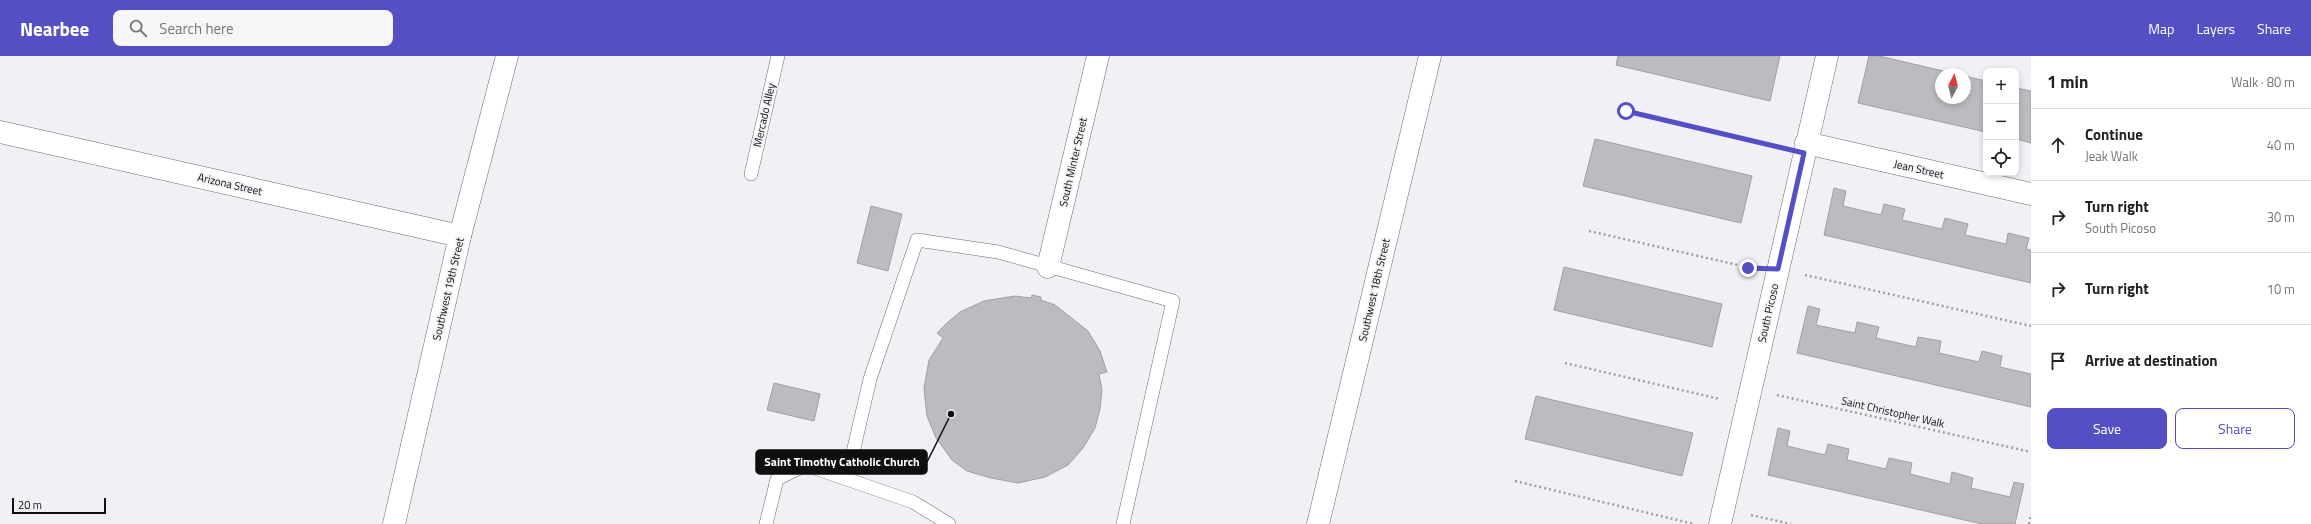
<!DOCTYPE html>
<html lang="en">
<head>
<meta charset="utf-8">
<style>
	:root { --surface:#fff; --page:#f6f6f6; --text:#222; --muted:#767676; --line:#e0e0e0; --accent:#554fc6 }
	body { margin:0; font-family:"Titillium Web",sans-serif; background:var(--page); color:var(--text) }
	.controls { position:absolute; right:12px; top:12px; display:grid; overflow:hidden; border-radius:8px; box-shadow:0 2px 6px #0003 }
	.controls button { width:36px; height:36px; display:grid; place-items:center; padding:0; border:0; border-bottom:1px solid var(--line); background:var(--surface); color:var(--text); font:20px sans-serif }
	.compass { position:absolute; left:1935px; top:12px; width:36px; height:36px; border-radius:50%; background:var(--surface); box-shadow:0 2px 6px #0003; rotate:7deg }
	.scale { position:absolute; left:12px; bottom:10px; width:94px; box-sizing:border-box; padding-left:4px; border:2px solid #0f0f10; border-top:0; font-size:11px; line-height:14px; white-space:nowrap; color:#0f0f10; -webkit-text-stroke:3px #f1f1f5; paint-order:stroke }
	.stop { position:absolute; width:12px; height:12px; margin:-9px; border:3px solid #554fc6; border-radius:50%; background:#fff }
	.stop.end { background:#554fc6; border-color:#fff; box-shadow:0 1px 4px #0008 }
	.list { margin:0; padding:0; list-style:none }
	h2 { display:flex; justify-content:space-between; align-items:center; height:52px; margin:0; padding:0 16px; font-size:17px }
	h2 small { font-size:13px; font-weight:400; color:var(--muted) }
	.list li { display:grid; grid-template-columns:26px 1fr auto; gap:12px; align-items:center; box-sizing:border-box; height:72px; padding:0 16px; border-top:1px solid var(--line) }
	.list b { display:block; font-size:15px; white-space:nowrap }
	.list p { margin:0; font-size:13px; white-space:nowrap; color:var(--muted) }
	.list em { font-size:13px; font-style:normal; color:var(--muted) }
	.actions { display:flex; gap:8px; padding:12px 16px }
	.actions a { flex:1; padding:9px 0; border:1px solid var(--accent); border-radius:8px; text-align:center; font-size:14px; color:var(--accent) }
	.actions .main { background:var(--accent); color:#fff }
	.icon { flex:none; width:22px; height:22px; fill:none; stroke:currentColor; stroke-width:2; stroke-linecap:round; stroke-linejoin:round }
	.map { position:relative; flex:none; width:2031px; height:468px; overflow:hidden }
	header { display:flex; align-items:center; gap:24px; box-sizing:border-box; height:56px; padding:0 20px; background:var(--accent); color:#fff }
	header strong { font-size:19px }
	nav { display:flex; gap:22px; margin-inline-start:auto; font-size:14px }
	.search { width:280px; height:36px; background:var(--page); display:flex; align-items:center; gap:10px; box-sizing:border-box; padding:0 14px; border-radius:8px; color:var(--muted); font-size:15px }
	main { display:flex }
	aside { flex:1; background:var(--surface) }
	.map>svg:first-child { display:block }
	.building { fill:#bbbcc0; stroke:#a0a0a4 }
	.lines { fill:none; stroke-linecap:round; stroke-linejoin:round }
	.lane-casing { stroke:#6b6b6f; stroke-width:14 }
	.street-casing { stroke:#6b6b6f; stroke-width:23 }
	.secondary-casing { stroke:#6b6b6f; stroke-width:23 }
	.path { stroke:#9e9ea1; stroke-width:2.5; stroke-dasharray:2 3; stroke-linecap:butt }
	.lane { stroke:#fff; stroke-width:13 }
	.street { stroke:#fff; stroke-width:22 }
	.secondary { stroke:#fff; stroke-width:22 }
	.route { stroke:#554fc6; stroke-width:5 }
	.labels { text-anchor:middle; stroke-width:3; stroke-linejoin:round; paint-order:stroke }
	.street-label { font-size:11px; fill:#0f0f10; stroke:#f1f1f5 }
	.leader { fill:none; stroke:#0f0f10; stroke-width:1.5 }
	.callout-dot { fill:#0f0f10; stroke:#f1f1f5; stroke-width:1.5 }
	.callout { fill:#0f0f10; stroke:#0f0f10; stroke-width:1.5 }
	.callout-label { font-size:12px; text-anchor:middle; font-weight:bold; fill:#fff }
</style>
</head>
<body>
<header>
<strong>Nearbee</strong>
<div class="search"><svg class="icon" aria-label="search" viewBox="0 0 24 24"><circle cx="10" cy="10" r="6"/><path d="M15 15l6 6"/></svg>Search here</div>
<nav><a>Map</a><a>Layers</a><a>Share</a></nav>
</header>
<main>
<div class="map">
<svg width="2031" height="468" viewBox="0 0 2031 468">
	<rect width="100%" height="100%" fill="#f1f1f5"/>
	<path class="building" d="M1618 0H1780L1770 45 1616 9Z
		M1869 0H1879L1956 18H1941V42H1965V20L1986 25V76L1858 47Z
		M2016 32 2031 35V87L2016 83Z
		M1595 83 1752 120 1741 167 1583 130Z
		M1834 132 1846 135 1843 150 1881 159 1884 148 1905 153 1902 164 1942 173 1945 162 1968 168 1965 179 2006 188 2008 177 2029 182 2026 193 2031 194V227L1824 179Z
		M871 150 902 158 888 215 857 207Z
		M1564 211 1722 248 1712 291 1554 254Z
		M1032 239 1041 241V244L1055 249 1088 275 1100 295 1107 316 1099 318 1102 334 1100 353 1095 372 1083 392 1068 409 1045 421 1018 427 991 422 967 415 952 404 936 382 927 360 924 332 929 304 943 282 937 277 948 266 960 256 984 245 1015 240 1031 242Z
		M1808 250 1820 253 1816 269 1855 277 1857 266 1879 271 1876 282 1916 291 1918 281 1941 285 1939 297 1979 306 1982 295 2002 300 2000 311 2031 318V351L1797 297Z
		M774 327 820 338 814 365 767 354Z
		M1536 340 1693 377 1682 420 1525 383Z
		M1778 372 1790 375 1787 390 1825 399 1828 388 1849 393 1847 404 1886 413 1889 402 1912 407 1910 418 1950 428 1952 416 1973 422 1971 432 2010 441 2014 426 2024 428 2015 468H1982L1768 419Z"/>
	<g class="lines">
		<defs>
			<path id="lane" d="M751 118 778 0
				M847 422 870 323 917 184 998 196 1173 245 1123 468
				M766 468 777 423 806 409 913 446 949 468"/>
			<path id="street" d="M0 76 460 180
				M1806 87 2031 138
				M1048 211 1098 0
				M1318 468 1430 0
				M1720 468 1827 0"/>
			<path id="secondary" d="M394 468 460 180 507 0"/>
		</defs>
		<use href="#lane" class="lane-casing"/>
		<use href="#street" class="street-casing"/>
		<use href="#secondary" class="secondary-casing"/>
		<path class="path" d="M1626 55 1779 91
			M1589 175 1751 212
			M1805 219 2031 270
			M1565 307 1720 343
			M1777 339 2031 396
			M1515 425 1694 468
			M1751 459 1791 468
			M2029 468 2031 458"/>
		<use href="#lane" class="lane"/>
		<use href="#street" class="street"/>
		<use href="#secondary" class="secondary"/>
	</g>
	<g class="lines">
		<path class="route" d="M1626 55 1804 97 1778 213 1748 212"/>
	</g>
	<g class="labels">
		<g class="street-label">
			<text transform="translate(764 59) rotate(-77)" y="4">Mercado Alley</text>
			<text transform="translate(1073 106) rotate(-77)" y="4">South Minter Street</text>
			<text transform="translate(1919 113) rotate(13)" y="4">Jean Street</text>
			<text transform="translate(230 128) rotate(13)" y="4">Arizona Street</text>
			<text transform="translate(448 233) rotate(-77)" y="4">Southwest 19th Street</text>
			<text transform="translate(1374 234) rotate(-77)" y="4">Southwest 18th Street</text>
			<text transform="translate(1768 257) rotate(-77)" y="4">South Picoso</text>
			<text transform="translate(1893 356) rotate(13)" y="4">Saint Christopher Walk</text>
		</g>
	</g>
	<path class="leader" d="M951 358L927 406"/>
	<circle class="callout-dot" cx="951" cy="358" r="4"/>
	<rect class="callout" x="756" y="394" width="171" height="24" rx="4"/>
	<g class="callout-label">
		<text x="842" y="410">Saint Timothy Catholic Church</text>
	</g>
</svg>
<div class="controls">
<button>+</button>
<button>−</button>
<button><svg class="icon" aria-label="locate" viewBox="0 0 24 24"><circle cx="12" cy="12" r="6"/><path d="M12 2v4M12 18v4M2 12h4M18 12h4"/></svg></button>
</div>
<svg class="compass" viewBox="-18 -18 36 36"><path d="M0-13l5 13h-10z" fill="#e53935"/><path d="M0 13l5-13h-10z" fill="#767676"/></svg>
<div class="scale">20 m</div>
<div class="stop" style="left:1626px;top:55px"></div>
<div class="stop end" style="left:1748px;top:212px"></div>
</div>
<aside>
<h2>1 min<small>Walk · 80 m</small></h2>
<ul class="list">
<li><svg class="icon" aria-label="ahead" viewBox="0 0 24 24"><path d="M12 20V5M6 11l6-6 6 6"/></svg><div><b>Continue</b><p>Jeak Walk</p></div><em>40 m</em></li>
<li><svg class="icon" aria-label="right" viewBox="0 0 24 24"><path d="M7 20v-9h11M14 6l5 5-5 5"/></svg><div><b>Turn right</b><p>South Picoso</p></div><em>30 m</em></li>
<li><svg class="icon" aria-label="right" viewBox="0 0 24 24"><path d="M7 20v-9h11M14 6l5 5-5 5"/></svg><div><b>Turn right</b></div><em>10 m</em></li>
<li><svg class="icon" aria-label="arrive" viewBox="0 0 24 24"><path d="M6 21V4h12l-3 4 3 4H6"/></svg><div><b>Arrive at destination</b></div></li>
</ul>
<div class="actions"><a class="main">Save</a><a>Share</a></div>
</aside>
</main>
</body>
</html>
